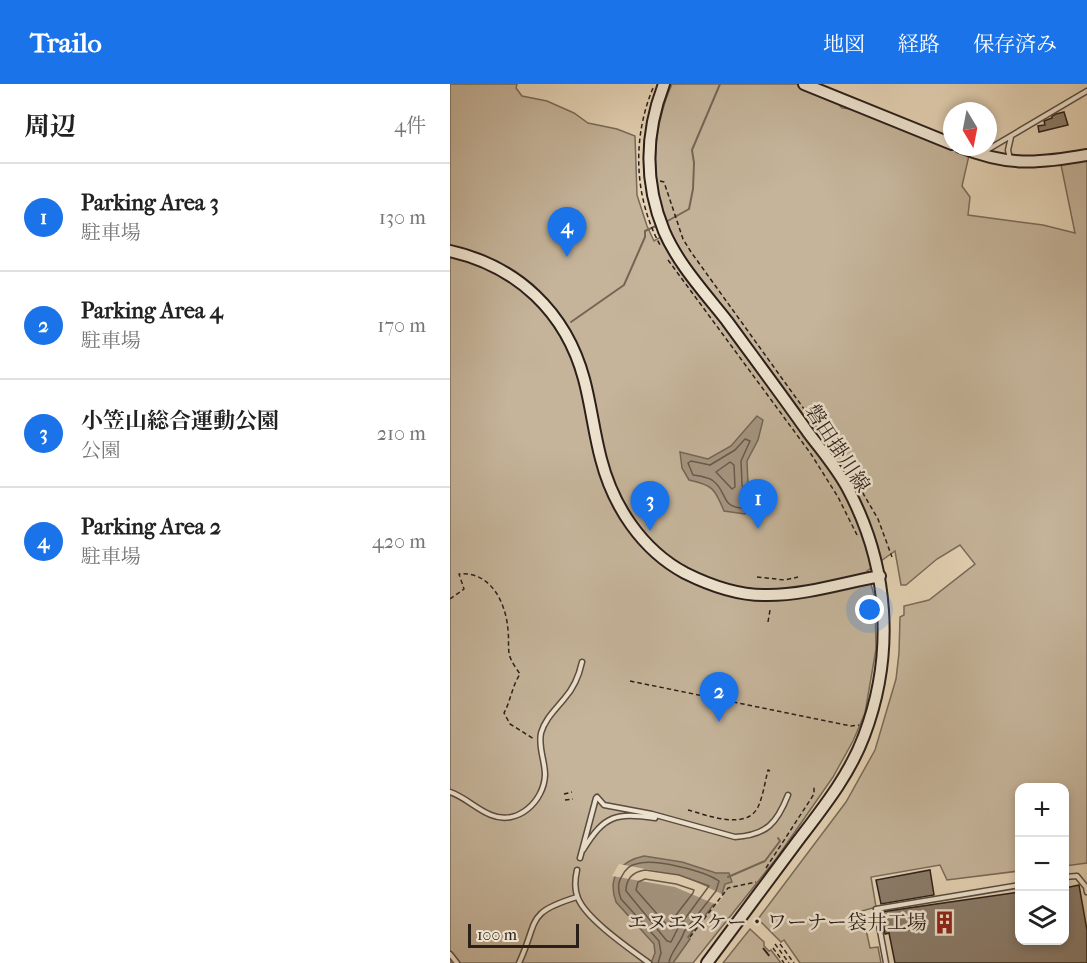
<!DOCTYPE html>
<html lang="ja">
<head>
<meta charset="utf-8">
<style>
	:root { --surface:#fff; --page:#f2f2f2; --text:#222; --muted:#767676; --line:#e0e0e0; --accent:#1a73e8 }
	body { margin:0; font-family:"IM FELL French Canon","Noto Serif JP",serif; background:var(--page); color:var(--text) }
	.controls { position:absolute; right:18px; bottom:18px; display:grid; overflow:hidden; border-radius:12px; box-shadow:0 3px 9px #0003 }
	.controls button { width:54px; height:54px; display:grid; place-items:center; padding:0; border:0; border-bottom:2px solid var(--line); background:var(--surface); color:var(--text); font:30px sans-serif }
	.compass { position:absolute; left:493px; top:18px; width:54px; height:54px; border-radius:50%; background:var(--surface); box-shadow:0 3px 9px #0003; rotate:170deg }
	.scale { position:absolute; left:18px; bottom:15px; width:111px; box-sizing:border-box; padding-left:6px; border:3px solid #2b1f1a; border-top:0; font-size:16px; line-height:21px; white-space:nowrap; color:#2b1f1a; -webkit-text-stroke:4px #ede2ce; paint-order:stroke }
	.you { position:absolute; left:420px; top:526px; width:21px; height:21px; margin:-15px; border:4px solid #fff; border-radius:50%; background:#1a73e8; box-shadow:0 0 0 9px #1a73e833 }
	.badge { display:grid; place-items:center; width:39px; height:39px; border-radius:50%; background:var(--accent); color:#fff; font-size:20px; font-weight:700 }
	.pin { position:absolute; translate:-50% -50px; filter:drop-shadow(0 2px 3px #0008) }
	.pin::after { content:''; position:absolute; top:32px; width:21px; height:18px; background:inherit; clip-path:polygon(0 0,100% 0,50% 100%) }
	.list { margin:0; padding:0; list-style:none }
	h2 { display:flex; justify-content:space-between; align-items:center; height:78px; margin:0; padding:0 24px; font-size:26px }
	h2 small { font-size:20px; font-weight:400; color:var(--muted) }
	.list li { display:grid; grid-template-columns:39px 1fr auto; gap:18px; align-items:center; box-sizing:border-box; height:108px; padding:0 24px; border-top:2px solid var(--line) }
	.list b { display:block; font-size:22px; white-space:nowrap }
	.list p { margin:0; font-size:20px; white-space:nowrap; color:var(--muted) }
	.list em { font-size:20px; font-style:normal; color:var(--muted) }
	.icon { flex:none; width:33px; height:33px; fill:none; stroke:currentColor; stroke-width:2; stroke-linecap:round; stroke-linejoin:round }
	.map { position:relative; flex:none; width:637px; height:879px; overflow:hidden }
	header { display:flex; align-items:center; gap:36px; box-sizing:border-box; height:84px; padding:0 30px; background:var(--accent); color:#fff }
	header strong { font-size:28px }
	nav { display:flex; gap:33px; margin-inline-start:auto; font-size:21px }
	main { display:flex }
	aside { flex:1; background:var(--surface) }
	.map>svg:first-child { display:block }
	.green { fill:#c5b49a; stroke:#786a5a; stroke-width:1.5 }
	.water { fill:#a59580; stroke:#746657; stroke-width:1.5 }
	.pier { fill:#e4d2b4 }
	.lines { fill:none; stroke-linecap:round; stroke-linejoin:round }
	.shore { stroke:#685a4d; stroke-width:1.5 }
	.stream { stroke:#746657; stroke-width:2 }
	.building { fill:#8b7c6a; stroke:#2b1f1a; stroke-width:1.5 }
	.lane-casing { stroke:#594c40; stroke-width:7 }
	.secondary-casing { stroke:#2b1f1a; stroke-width:14 }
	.path { stroke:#2b1f1a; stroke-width:1.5; stroke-dasharray:4.5 3; stroke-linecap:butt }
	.lane { stroke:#ede2ce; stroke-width:4 }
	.secondary { stroke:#ede2ce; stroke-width:10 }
	.rail { stroke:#2b1f1a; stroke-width:2; stroke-dasharray:10 10; stroke-linecap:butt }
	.labels { text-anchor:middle; stroke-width:5; stroke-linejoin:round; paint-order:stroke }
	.street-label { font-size:20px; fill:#2b1f1a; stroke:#ede2ce }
	.poi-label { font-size:20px; fill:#2b1f1a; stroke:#ede2ce; text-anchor:end }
</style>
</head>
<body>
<header>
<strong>Trailo</strong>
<nav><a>地図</a><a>経路</a><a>保存済み</a></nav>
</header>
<main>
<aside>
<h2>周辺<small>4件</small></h2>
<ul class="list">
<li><span class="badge">1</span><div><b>Parking Area 3</b><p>駐車場</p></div><em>130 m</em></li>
<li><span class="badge">2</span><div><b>Parking Area 4</b><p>駐車場</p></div><em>170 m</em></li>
<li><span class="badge">3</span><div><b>小笠山総合運動公園</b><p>公園</p></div><em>210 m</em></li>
<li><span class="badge">4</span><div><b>Parking Area 2</b><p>駐車場</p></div><em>420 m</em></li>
</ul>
</aside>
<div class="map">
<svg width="637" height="879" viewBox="0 0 637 879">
	<rect width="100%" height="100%" fill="#e4d2b4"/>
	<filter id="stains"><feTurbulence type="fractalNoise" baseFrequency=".00333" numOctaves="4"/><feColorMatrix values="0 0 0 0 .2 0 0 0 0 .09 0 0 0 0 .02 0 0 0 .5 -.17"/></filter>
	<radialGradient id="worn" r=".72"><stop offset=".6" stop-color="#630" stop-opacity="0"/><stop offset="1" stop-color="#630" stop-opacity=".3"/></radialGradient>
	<path class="green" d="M0 0H67L66 4 72 12 97 17 124 29 138 39 167 45 185 52 187 111 197 142 204 157 219 148C200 99 201 48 222 0H370L392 24 421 27 520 67 512 102 520 113 518 131 593 141 625 149 610 76 637 72V779L615 782 614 704H570L569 787 497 796 490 781 421 793 426 823 412 827 420 864 428 863 431 879H350L334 856 331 858 308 835 396 718 425 666 446 595 449 569 450 533 454 531V522L479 516 525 480 510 461 487 475 456 501H451L445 467 417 487 425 514 426 565 415 629 403 657 383 693 326 775 243 879H0Z
		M300 845 314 858V862L319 867 321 866 331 879H273Z"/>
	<path class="water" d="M307 332 313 336 308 356 297 377 298 399 302 421 295 430 274 427C265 405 263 401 239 396L232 384 230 368 258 375 281 362Z
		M194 772 232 778 266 789H279L282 798 275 800 272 810 238 853 240 855 223 879H201L205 869 204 860 166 818C157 793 170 777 194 772Z"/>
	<path class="pier" d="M169 780 233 792 274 811 267 821 225 803 162 792Z"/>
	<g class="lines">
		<path class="shore" d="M295 355 300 357 291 377 292 400 295 419 292 424C270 423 278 407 262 396 257 393 249 392 243 391L238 379 241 377 260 381 285 366Z
			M280 378 284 381 285 403 282 405 266 388Z
			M195 786 229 791 259 802 228 844 221 858 217 857 176 807C176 795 182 788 195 786Z
			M195 795 226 800 244 806 243 809 219 840H216L186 806 188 798Z
			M208 879 211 869 209 857 171 815C168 807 167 799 172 792 175 786 180 781 186 780 204 774 254 787 269 797L266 807 234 848C231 859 220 868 219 879"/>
		<path class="stream" d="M214 139 239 125 243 105 244 79 242 66 270 0
			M121 238 174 201 195 153V147L208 141
			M278 793 315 777 330 757 328 754"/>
	</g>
	<path class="building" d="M614 28 618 41 589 48 588 42 595 41 594 37 602 34V32L606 30Z
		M480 786 484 811 431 820 426 796Z
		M629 801 637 846V879H445L439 849 435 850 431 828 570 808V856H615V804Z"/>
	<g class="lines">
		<defs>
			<path id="lane" d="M532 69 637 7
				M560 75 558 66 561 53
				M0 708C15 713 26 725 41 731 68 742 94 717 95 691 95 676 88 664 91 649 95 635 105 626 114 615 124 604 129 592 132 578
				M147 713 154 721 202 730 285 753C317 751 327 739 338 711
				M133 766C155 730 166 729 205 734
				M130 774 146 714
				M127 786C125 795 124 805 128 814 136 835 180 865 199 879
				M614 793 627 792 636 803 637 808
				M0 870 7 879
				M69 879C89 836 75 829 127 813
				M436 879 426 825 570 801"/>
			<path id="secondary" d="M214 0C195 49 194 98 214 147 228 180 255 209 277 237 304 274 331 310 357 347 371 366 387 384 398 405 439 482 445 570 414 652 399 692 372 725 347 758 317 798 287 839 257 879
				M354 0 502 60
				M510 63C557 82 587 80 637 71
				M0 167C67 182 116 228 134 295 141 321 144 349 151 375 163 422 192 466 235 489 261 502 289 512 318 511 355 511 393 499 430 492"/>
		</defs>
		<use href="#lane" class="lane-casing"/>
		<use href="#secondary" class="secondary-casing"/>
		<path class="path" d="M203 4C182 54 184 113 210 161
			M210 97 214 98 233 155 241 168 367 343 393 375 428 435 442 473
			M218 176 361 370 388 413 407 451
			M307 493 335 496 348 493
			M0 515 14 505 9 490C41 487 56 519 58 546 59 554 58 562 59 569 60 576 66 584 70 590 62 602 61 616 54 629L60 640 84 655
			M318 538 320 526
			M180 597 401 642 409 641
			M114 710 122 708
			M115 716 123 715
			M238 726C257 731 296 747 308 723 313 712 315 698 318 686L320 687
			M316 784 364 710V703
			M240 853 278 804 306 798
			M325 860 339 879
			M330 860 344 879
			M323 864 334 879"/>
		<use href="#lane" class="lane"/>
		<use href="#secondary" class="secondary"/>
		<path class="rail" d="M313 864 325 879"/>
	</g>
	<defs>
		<symbol id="building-bare" viewBox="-9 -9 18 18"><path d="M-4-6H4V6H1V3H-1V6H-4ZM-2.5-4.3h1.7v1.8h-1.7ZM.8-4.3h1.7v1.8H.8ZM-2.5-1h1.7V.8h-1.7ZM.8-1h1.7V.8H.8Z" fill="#8f2418" stroke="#ede2ce" stroke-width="2.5" paint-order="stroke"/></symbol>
	</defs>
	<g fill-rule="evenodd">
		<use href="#building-bare" x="478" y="822" width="33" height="33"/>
	</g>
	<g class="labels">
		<g class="street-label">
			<text transform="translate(388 364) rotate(57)" y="7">磐田掛川線</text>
		</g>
		<g class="poi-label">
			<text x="477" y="845">エヌエスケー・ワーナー袋井工場</text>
		</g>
	</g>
	<rect width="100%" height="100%" filter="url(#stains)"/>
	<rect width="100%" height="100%" fill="url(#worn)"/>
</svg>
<div class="controls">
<button>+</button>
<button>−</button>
<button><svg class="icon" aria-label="layers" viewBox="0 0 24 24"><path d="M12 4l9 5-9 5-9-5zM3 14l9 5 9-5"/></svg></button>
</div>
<svg class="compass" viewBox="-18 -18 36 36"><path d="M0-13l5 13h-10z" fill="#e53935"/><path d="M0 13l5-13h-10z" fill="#767676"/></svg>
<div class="scale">100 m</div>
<div class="you"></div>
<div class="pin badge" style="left:308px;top:445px">1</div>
<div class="pin badge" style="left:269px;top:638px">2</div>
<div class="pin badge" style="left:200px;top:447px">3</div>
<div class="pin badge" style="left:117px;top:173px">4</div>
</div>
</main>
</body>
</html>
